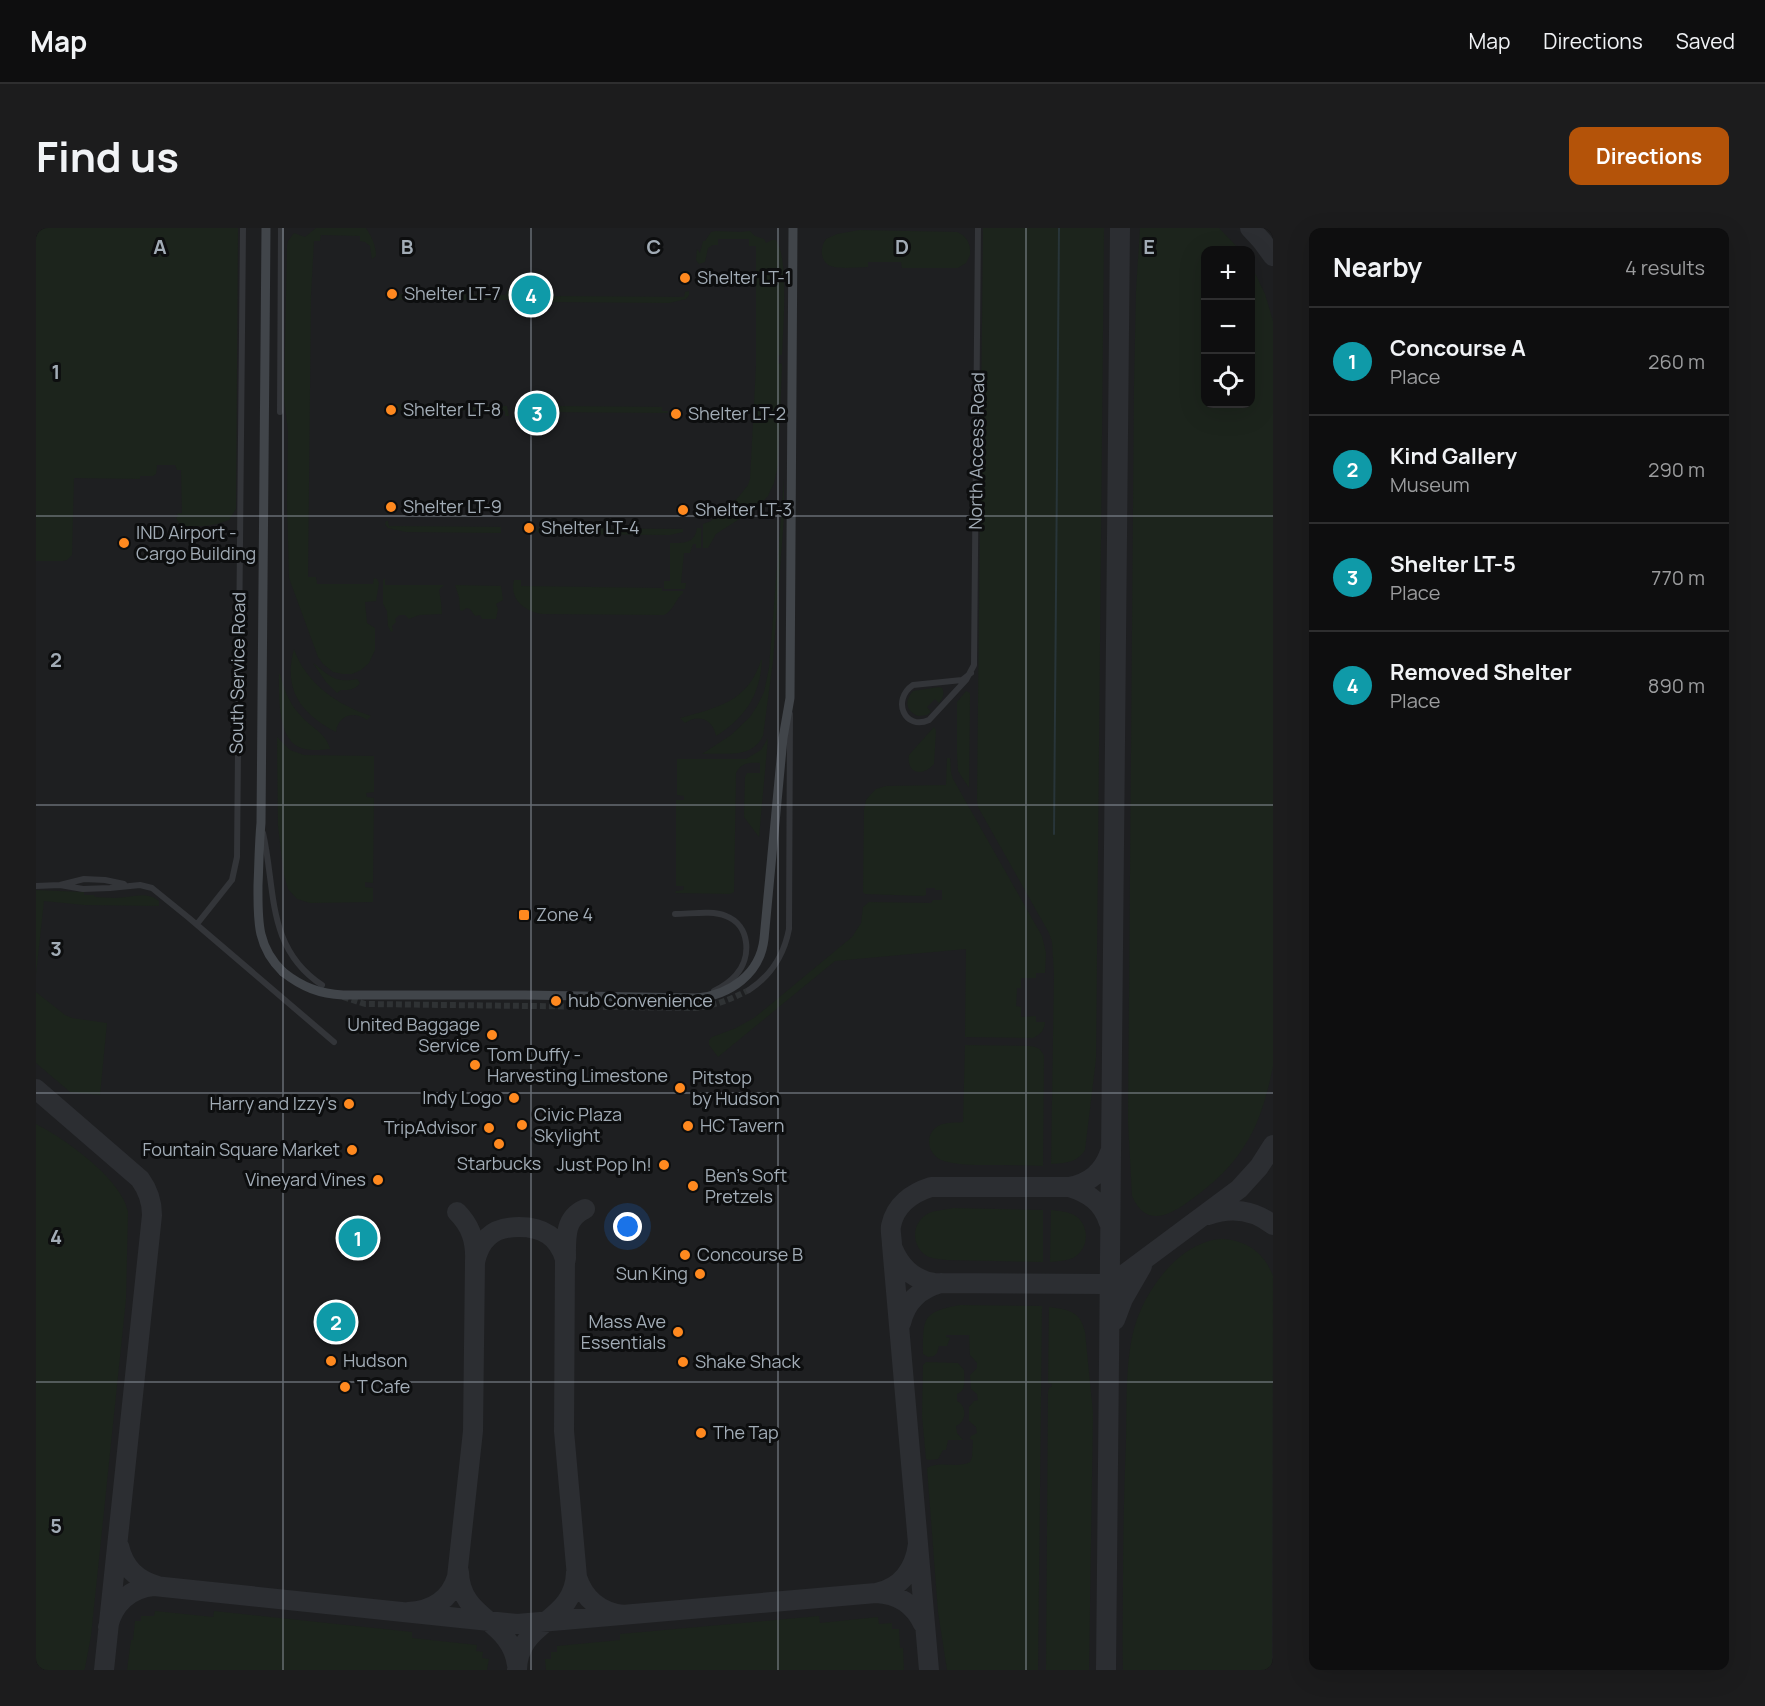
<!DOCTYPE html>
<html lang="en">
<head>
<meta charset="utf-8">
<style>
	:root { --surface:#0e0e0f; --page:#1c1c1d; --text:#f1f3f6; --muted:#9b9c9e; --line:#2e2e2f; --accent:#b45309 }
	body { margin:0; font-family:Manrope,sans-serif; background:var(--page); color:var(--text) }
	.controls { position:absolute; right:18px; top:18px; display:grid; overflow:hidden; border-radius:12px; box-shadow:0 6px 24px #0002 }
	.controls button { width:54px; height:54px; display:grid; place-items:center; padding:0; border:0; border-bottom:2px solid var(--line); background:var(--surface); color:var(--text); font:30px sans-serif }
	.you { position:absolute; left:592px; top:999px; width:21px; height:21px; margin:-15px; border:4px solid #fff; border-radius:50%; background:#1a73e8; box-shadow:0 0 0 9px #1a73e833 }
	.badge { display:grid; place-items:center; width:39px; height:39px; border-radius:50%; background:var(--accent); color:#fff; font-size:20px; font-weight:700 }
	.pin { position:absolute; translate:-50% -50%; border:3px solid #fff; box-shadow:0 2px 6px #0006 }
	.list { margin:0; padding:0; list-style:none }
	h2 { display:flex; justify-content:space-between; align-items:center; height:78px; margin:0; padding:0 24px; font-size:26px }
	h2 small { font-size:20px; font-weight:400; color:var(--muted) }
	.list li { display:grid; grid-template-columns:39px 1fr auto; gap:18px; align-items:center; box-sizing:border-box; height:108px; padding:0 24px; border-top:2px solid var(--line) }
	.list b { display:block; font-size:22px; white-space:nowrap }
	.list p { margin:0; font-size:20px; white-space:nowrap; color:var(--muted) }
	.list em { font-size:20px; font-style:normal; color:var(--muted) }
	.icon { flex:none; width:33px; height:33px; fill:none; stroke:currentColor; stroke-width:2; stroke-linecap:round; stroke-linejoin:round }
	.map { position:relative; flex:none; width:1237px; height:1442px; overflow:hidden; border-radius:12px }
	header { display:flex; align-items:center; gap:36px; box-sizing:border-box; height:84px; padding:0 30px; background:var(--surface); border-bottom:2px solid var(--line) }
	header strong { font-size:28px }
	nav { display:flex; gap:33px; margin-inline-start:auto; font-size:21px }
	.intro { display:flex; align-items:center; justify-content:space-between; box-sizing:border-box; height:144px; padding:0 36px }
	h1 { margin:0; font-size:42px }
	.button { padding:15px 27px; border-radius:12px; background:var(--accent); color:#fff; font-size:21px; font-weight:700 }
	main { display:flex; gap:36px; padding:0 36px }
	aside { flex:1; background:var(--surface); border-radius:12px; box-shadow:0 6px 24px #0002 }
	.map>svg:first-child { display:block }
	.built { fill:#1e1f21; fill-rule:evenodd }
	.green { fill:#1c241c }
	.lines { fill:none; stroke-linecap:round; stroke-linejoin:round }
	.stream { stroke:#283539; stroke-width:2 }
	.taxiway { stroke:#2c2e32; stroke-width:20 }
	.street-tunnel { stroke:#2f3234; stroke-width:6; stroke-dasharray:6 3; stroke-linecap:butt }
	.street { stroke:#333539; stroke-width:6 }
	.secondary { stroke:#41454a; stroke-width:9 }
	.secondary-bridge { stroke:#41454a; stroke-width:9 }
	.grid { fill:none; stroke:#a2acb6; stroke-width:1.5; stroke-opacity:0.55 }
	.poi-dot { fill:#ff891f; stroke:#0d0e0f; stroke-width:2 }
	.labels { text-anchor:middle; stroke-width:6; stroke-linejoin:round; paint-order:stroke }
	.poi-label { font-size:18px; fill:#a2acb6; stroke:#0d0e0f; text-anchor:start }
	.street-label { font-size:18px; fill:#a2acb6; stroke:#0d0e0f }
	.grid-label { font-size:20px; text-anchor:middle; font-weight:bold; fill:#a2acb6; stroke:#0d0e0f; stroke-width:6; stroke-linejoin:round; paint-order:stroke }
</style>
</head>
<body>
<header>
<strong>Map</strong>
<nav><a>Map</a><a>Directions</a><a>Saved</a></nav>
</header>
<div class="intro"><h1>Find us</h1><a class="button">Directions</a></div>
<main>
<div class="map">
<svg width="1237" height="1442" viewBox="0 0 1237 1442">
	<rect width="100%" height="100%" fill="#121314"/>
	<path class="built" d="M0 0H1237V1442H0ZM1170 22H1214V176H1170Z"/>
	<path class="green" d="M0 0H202L200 281 193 292C182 297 157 301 146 297 142 295 142 293 140 289H142V287L140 286 146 285 145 242H141L139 237H121L120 246 117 248H104V251L38 250 36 327 31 332 27 333H0Z
		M280 0H330C336 9 340 18 340 28L336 31 334 18 329 14 324 13V8L285 7 284 13H278L275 67 272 349H280L281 356H337L338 350 341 351 343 355 340 373 329 374 331 395 339 400V422L333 435 325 442 316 446H307L297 444 287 436 282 429 253 350 251 275 252 203 248 171 251 18 252 13 258 5 269 9Z
		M947 0H1068L1060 831 1049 922C1041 935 1029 935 1015 936L1018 745 1016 714 1013 705 942 579 941 572Z
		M1104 0H1183L1204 22H1170V176H1214L1215 37 1229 66 1237 93V838C1232 863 1225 890 1212 912 1198 937 1178 955 1156 971 1135 987 1110 1001 1096 968L1092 893 1098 158 1100 63Z
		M823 2 921 4C931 8 935 16 934 27L930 35 922 40H866L865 34H832V39C822 39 808 41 798 39 784 36 783 21 790 11L801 6Z
		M680 3 705 4 714 3 719 8 728 11 730 15 736 12H740C753 30 747 102 746 127H743L742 135 746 136 742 238 738 255 732 268 722 279 680 306 672 320H667V296L675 293 687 279 691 283 712 257 714 251 720 138V18H713V11H682V17H677L672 20 669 34 663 36 660 32 661 21 664 25 667 13H669L675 4Z
		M357 60H360L361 66 469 67H470L472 61 474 63V72H357Z
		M653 63V67L650 71 633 75 515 74 503 71V68L648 69 649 64Z
		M356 176 471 178 473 188H469V183L360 182 359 188H356Z
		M511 178 624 179H626V183H632V185L502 184 503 180Z
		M748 251V289L737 433 727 508C715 532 688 524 666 526L695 507 714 489 721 478 728 464 733 440Z
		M350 293H352L353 298 465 299V305L370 304 352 300 349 296Z
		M501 300 647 301V304L634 307 510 306 501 304Z
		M661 300H665V320H660V316H657L654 325H648L645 355H650L649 361H628V353H634V315C647 315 659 316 661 300Z
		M349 350V357H408L403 362 405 374 406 386 383 387 373 391 369 387H363L359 391 360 394 356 398 357 403 355 404 352 398 351 383 347 376V352Z
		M478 352H485V358L626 360V363H647V365C639 372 637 383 628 387L507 386C489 384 473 371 478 352Z
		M419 357 465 358 467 372 460 376 462 381 460 391H446L444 387 439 388 434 381 431 380 426 383 424 382 423 369Z
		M258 421C270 456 302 477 335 488L331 492C318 482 302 487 300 504 264 485 247 461 258 421Z
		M725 432H726C724 467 710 489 680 508 677 491 662 486 649 495L644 490C681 480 713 473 725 432Z
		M277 435C292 446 298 456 321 451L324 455C319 462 313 462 305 462L301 465 290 454Z
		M243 446H244C248 462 254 477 266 489 276 500 290 505 294 521 285 522 274 523 265 520 241 512 243 467 243 446Z
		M903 459 906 460C909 465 907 470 903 475L899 471 891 479 895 484 891 487 882 488C870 483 868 473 877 463Z
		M930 463 934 465 933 560 922 543 921 525V474Z
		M898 499 900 503 898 536C887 549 870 546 873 527Z
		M241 509 254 522 268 527 338 528V564L330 565 331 569 338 570 337 655 329 654V659L337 660V674L274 675 261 671 252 661 248 647 242 598Z
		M732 510 723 609 708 589 709 549 711 545H724V535C713 534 705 535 700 545L698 664 694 666 639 665 640 663 647 662 648 658H640V572H648V568L641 567V531H710L725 522Z
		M911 530H914L915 544 917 551 1006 708 1010 725 1009 745H1000V750H985V760H981L980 778 985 779V789L1000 788V794H1009C1008 803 1005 806 997 810L929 809 930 721 799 733 682 829 673 817V812L676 809 700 800 718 790 816 709 825 695 827 679 833 674 895 675 897 672H906V662H899V660H890V667L887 668 829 666 827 664 828 582 830 572 835 566 840 561 850 558 910 557Z
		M0 662 48 664V667H58L59 669C65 669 72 670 79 670 94 670 110 662 123 673V678L48 677 8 673 0 746Z
		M0 764 29 787 36 790 71 795 64 867 34 864 0 835Z
		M929 817 994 818C1002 819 1005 821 1008 828L1007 938C988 937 969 937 950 937 936 937 921 937 908 933 891 928 887 905 904 897 911 894 920 895 927 894Z
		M0 896C28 910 87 952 92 984L90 1071 55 1408 49 1440 48 1442H0Z
		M917 980 1007 982V1034L911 1032C903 1031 894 1031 888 1026 874 1014 877 993 893 985 900 982 909 982 917 980Z
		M1015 982C1022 983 1031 983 1038 987 1054 996 1054 1021 1037 1030 1030 1033 1021 1033 1014 1034Z
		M1185 1011C1210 1012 1228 1024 1237 1048L1236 1442H1087C1086 1413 1087 1384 1087 1355 1087 1308 1088 1261 1090 1214 1091 1179 1089 1134 1098 1101 1108 1063 1143 1014 1185 1011Z
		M924 1077 1006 1078 1002 1442H911L902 1384 891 1240C903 1232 921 1241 934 1234L936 1229 937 1212 934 1211 935 1208 941 1205 940 1199 933 1193V1179L938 1173 942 1172 941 1166 935 1161 934 1147 941 1140V1135L934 1127 933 1107H910V1109L914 1110 911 1118H903L901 1125 898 1128 892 1129 887 1126C887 1090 886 1084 924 1077Z
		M1013 1079C1032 1082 1044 1082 1049 1104L1057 1185 1053 1442H1010L1012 1165 1013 1160 1015 1159 1016 1156 1012 1155Z
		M890 1134 922 1135 928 1142C928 1152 931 1162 921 1166V1173C931 1178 931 1193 920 1198L921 1205 927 1212H912L910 1222H907L902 1231 893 1232 890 1231 886 1188 887 1137Z
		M119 1383 177 1389 178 1383 376 1404V1410L441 1417 440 1423 447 1424 446 1430 453 1431 451 1442H91L95 1412H97L99 1393H105V1388H118Z
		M783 1388 784 1395 842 1389 843 1396 856 1395V1401H863L864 1420H867L868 1442H510L509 1431H515V1424H521V1418L584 1412V1406Z"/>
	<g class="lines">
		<path class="stream" d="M1018 606 1023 0"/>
		<path class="taxiway" d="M1214 0 1226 13 1237 28
			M0 861 104 951C112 962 116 973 116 987L68 1442
			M1033 959C1054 955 1067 944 1074 924
			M421 984C435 998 440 1013 439 1033
			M1172 987C1195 979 1218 982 1237 997
			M857 1021C865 1040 878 1052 898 1055L1068 1056 1074 1055 1086 1048 1203 961 1223 939 1237 917
			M530 1031C530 1011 528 990 549 981
			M1079 1092 1087 1071 1106 1038
			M865 1095C870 1073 884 1061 905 1055
			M83 1318C88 1340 101 1352 122 1358
			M423 1344C424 1392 475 1391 481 1437
			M840 1365C862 1366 878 1376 887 1396
			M372 1384C396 1383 414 1372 421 1349L437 1203 439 1034C441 1025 444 1016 452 1009 460 1001 471 999 483 999 506 999 522 1008 529 1031L528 1203 541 1349C548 1371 564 1384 587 1387
			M72 1399C77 1376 94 1360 118 1358L481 1396 840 1365C865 1360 879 1341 882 1316
			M481 1442C482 1392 539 1395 540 1344
			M893 1442 856 1017C856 1011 854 1003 855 998 859 977 876 965 895 959H1033C1053 965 1067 975 1073 995
			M1070 1442 1084 0"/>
		<path class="street-tunnel" d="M307 769 329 776 659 780C679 778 695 771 713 762"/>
		<path class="street" d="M244 184 245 0
			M935 445 926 452 877 457C855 472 869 503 893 492L930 452 938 437 942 0
			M227 605C240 662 230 720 286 757
			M24 657 47 661 74 660 104 657 116 660 153 690 298 814
			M0 658 24 657 48 651 69 652 88 656
			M639 686C655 686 676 682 690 688 714 697 716 729 700 747 694 754 686 759 678 763
			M161 696 196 652 201 629 207 0
			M713 762C736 747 748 727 753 701L754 486"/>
		<path class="secondary" d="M230 0 225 595C223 616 223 636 222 657 222 691 220 718 247 744
			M661 770C694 767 724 746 728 711L747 510 754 470 757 0"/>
		<path class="secondary-bridge" d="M247 744C266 759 284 766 307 767H489L661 770"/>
	</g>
	<path class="grid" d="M247 0V1442M495 0V1442M742 0V1442M990 0V1442M0 288H1237M0 577H1237M0 865H1237M0 1154H1237"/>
	<g class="poi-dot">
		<circle cx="649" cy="50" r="6"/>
		<circle cx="356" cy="66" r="6"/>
		<circle cx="355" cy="182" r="6"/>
		<circle cx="640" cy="186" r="6"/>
		<circle cx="355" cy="279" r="6"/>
		<circle cx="647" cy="282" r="6"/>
		<circle cx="493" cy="300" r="6"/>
		<circle cx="88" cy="315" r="6"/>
		<rect x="482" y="681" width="12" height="12" rx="3"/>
		<circle cx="520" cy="773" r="6"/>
		<circle cx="456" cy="807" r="6"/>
		<circle cx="439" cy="837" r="6"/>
		<circle cx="644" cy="860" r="6"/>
		<circle cx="478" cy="870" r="6"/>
		<circle cx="313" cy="876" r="6"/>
		<circle cx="486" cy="897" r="6"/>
		<circle cx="652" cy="898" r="6"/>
		<circle cx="453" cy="900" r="6"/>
		<circle cx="463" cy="916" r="6"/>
		<circle cx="316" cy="922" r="6"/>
		<circle cx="628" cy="937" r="6"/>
		<circle cx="342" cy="952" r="6"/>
		<circle cx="657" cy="958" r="6"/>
		<circle cx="649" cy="1027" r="6"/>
		<circle cx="664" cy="1046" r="6"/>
		<circle cx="642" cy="1104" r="6"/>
		<circle cx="295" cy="1133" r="6"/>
		<circle cx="647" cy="1134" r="6"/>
		<circle cx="309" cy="1159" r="6"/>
		<circle cx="665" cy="1205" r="6"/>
	</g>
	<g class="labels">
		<g class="poi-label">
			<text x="661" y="56">Shelter LT-1</text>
			<text x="368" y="72">Shelter LT-7</text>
			<text x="367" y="188">Shelter LT-8</text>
			<text x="652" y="192">Shelter LT-2</text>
			<text x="367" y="285">Shelter LT-9</text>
			<text x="659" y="288">Shelter LT-3</text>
			<text x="505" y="306">Shelter LT-4</text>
			<text x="100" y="311">IND Airport -<tspan x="100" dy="21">Cargo Building</tspan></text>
			<text x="500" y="693">Zone 4</text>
			<text x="532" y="779">hub Convenience</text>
			<text x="444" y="803" text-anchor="end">United Baggage<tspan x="444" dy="21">Service</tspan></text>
			<text x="451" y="833">Tom Duffy -<tspan x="451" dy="21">Harvesting Limestone</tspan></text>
			<text x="656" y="856">Pitstop<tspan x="656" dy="21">by Hudson</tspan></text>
			<text x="466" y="876" text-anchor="end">Indy Logo</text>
			<text x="301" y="882" text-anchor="end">Harry and Izzy's</text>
			<text x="498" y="893">Civic Plaza<tspan x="498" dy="21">Skylight</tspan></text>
			<text x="664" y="904">HC Tavern</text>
			<text x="441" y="906" text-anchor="end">TripAdvisor</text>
			<text x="304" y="928" text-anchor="end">Fountain Square Market</text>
			<text x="463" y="942" text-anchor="middle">Starbucks</text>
			<text x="616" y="943" text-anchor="end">Just Pop In!</text>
			<text x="669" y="954">Ben's Soft<tspan x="669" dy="21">Pretzels</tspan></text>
			<text x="330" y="958" text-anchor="end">Vineyard Vines</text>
			<text x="661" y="1033">Concourse B</text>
			<text x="652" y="1052" text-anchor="end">Sun King</text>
			<text x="630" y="1100" text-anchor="end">Mass Ave<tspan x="630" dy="21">Essentials</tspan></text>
			<text x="307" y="1139">Hudson</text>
			<text x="659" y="1140">Shake Shack</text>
			<text x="321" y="1165">T Cafe</text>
			<text x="677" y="1211">The Tap</text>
		</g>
		<g class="street-label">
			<text transform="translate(941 223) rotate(-89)" y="6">North Access Road</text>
			<text transform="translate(202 445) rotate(-89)" y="6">South Service Road</text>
		</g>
	</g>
	<g class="grid-label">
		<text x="124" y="26">A</text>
		<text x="371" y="26">B</text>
		<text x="618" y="26">C</text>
		<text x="866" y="26">D</text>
		<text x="1113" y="26">E</text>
		<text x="20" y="151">1</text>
		<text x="20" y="439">2</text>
		<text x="20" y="728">3</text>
		<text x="20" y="1016">4</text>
		<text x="20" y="1305">5</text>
	</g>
</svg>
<div class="controls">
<button>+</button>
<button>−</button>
<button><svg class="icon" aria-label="locate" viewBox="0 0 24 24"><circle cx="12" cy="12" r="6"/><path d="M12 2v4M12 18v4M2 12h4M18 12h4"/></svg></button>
</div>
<div class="you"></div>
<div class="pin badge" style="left:322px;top:1010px;background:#0f9aa8">1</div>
<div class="pin badge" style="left:300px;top:1094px;background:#0f9aa8">2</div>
<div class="pin badge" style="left:501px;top:185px;background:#0f9aa8">3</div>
<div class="pin badge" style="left:495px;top:67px;background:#0f9aa8">4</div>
</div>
<aside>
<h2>Nearby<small>4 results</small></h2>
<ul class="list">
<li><span class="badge" style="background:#0f9aa8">1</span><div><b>Concourse A</b><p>Place</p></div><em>260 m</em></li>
<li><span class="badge" style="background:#0f9aa8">2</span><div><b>Kind Gallery</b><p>Museum</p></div><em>290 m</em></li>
<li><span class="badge" style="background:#0f9aa8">3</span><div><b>Shelter LT-5</b><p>Place</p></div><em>770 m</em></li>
<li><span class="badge" style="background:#0f9aa8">4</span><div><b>Removed Shelter</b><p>Place</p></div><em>890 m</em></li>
</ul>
</aside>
</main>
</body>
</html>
